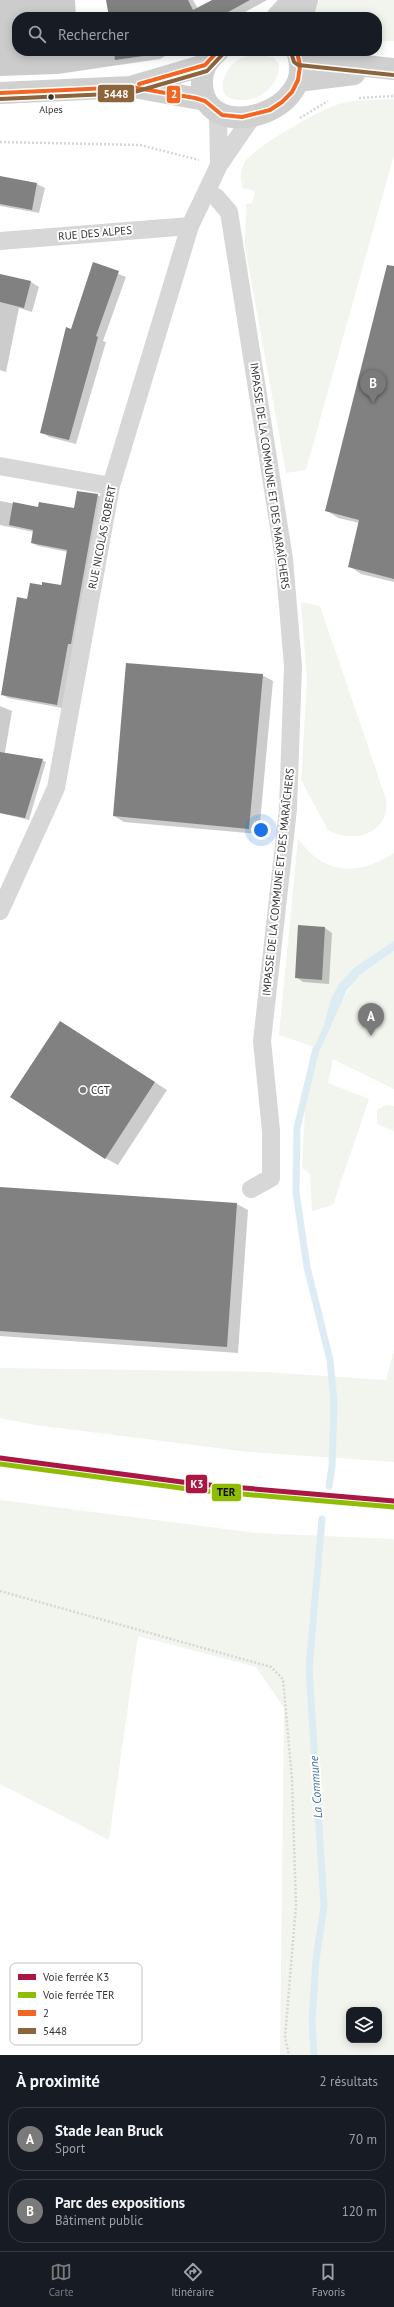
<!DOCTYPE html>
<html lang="fr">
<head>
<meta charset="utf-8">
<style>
	:root { --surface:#171b24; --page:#242831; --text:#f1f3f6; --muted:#9ea1a6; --line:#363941; --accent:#7a7a7a }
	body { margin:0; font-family:"PT Sans",sans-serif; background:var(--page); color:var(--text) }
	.controls { position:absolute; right:12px; bottom:12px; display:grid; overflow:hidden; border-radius:8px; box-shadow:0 2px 10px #0003 }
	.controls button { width:36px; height:36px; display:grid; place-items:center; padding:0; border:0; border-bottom:1px solid var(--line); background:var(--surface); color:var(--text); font:20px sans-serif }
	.you { position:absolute; left:261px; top:830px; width:14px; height:14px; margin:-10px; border:3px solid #fff; border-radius:50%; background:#1a73e8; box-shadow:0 0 0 6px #1a73e833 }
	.badge { display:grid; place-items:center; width:26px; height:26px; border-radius:50%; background:var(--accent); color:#fff; font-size:13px; font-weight:700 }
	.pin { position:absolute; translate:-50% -33px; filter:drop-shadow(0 1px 2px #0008) }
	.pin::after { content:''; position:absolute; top:21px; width:14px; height:12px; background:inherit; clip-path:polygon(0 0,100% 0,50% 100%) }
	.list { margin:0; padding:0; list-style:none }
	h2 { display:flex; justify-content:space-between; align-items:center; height:52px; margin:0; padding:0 16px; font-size:17px }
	h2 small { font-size:13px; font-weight:400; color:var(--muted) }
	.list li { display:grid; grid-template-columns:26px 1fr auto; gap:12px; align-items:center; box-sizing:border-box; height:64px; margin:0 8px 8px; padding:0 8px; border:1px solid var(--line); border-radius:16px }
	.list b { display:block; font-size:15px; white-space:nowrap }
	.list p { margin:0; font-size:13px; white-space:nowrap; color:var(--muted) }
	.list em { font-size:13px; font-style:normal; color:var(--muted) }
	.icon { flex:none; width:22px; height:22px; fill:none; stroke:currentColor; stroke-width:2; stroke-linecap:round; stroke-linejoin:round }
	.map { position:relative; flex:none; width:394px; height:2055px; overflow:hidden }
	.search { position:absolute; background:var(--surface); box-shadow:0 2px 10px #0003; left:12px; right:12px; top:12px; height:44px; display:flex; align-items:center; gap:10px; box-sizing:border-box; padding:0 14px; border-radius:16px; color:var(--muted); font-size:15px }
	.sheet { height:196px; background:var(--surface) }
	nav { display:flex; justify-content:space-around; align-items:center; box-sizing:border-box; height:56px; border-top:1px solid var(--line); background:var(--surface); font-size:11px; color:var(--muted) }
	nav a { display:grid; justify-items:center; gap:2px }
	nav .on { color:var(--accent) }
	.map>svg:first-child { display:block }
	.green { fill:#f1f5ed; fill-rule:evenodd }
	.water { fill:#ddebf3 }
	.shadow { fill:#0003 }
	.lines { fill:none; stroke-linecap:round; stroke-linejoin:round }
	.stream { stroke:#ddebf3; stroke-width:7 }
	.building { fill:#818181 }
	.path { stroke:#d6d6d6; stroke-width:2.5; stroke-dasharray:2 2; stroke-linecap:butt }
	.street { stroke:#d7d7d7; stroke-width:18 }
	.secondary { stroke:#d0d0d0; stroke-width:22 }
	.bus-1-casing { stroke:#fff; stroke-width:7 }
	.bus-2-casing { stroke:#fff; stroke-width:7 }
	.bus-1 { stroke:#f26522; stroke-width:4 }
	.bus-2 { stroke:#8d653d; stroke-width:4 }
	.rail-1-casing { stroke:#fff; stroke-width:8 }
	.rail-2-casing { stroke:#fff; stroke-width:8 }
	.rail-1 { stroke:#aa1743; stroke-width:5 }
	.rail-2 { stroke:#8fbd05; stroke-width:5 }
	.bus-dot { fill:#333; stroke:#fff; stroke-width:1.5 }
	.poi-dot { fill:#7a7a7a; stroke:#fff; stroke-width:1.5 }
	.labels { text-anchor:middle; stroke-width:4; stroke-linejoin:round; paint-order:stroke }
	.bus-label { font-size:10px; fill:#333; stroke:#fff }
	.street-label { font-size:11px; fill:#333; stroke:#fff }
	.poi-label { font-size:11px; fill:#333; stroke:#fff; text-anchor:start }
	.water-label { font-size:12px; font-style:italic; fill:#3f7597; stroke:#fff }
	.key { fill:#fff; stroke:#c2c2c2; stroke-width:1 }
	.key-label { font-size:11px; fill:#333 }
	.line-badge { stroke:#fff; stroke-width:1.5 }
	.badge-label { font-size:11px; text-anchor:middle; font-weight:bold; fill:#fff }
	.pale-badge-label { font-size:11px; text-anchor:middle; font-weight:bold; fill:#111 }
</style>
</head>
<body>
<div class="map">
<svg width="394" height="2055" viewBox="0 0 394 2055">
	<rect width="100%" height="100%" fill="#fff"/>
	<path class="green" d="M319 0H394V41H377V17H311Z
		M263 55 274 58 279 64C280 90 250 109 226 96 217 85 227 67 238 60 245 56 255 55 263 55Z
		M394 99V155L306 470 286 473 245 247 246 204 252 203 255 191 243 188C240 179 240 171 245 162 254 147 321 109 339 104 356 99 376 100 394 99Z
		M301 602 320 606 386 799C391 833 353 845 328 830L301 780 307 681Z
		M298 838C322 875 359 876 394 853V941L355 967 314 1047 279 1035Z
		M394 951V1089L333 1059 328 1083 369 1099 333 1205 312 1211 310 1174 302 1168 305 1109 316 1059 336 1011 355 979Z
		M386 1105 394 1106V1131L377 1124V1110Z
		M394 1350V1462L249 1452 35 1425 0 1418V1368L266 1372 386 1380Z
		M0 1500 256 1533 394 1539V2055H280L284 1708 256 1667 138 1636 109 1840 0 1784ZM349 2010H379V2040H349Z"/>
	<path class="water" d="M394 941V951L360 975 347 990 316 1059 310 1057 324 1025 331 999 339 984 355 967Z"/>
	<path class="shadow" d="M0 0H75L76 17H17V51H174L160 59 58 74 0 76Z
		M107 0H193L198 9 214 0H267L236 17H110Z
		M0 177 37 184 45 188 39 213 0 206Z
		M94 264 126 277 103 341 106 342 76 444 49 437 41 432Z
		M0 275 31 282 39 287 32 312 19 308 6 372 0 370Z
		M394 296V582L361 574 349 566 360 523 338 518 326 510Z
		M97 495 103 498 62 708 8 698 2 694 28 600 42 586H61L68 552 38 546 32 543 34 532 0 525V501L39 508 75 509Z
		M262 675 273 681 259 834 124 822 114 816Z
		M0 706 12 711 2 770 42 760 46 762 29 820 0 813Z
		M325 928 332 933 329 984 303 982 296 977Z
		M61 1022 167 1090 118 1165 105 1158Z
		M0 1188 237 1204 248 1210 238 1353 0 1336Z"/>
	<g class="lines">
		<path class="stream" d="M316 1049 297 1128 296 1192 307 1267 330 1360 334 1402 332 1467 329 1486
			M314 2055 312 2021 316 1960 324 1906 309 1668 322 1519"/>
	</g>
	<path class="building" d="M106 0H188L193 10 212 0H250L219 17H109Z
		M114 51H157L150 55 115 60Z
		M0 176 37 183 32 210 0 204Z
		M93 262 119 271 96 336 98 337 69 440 40 433 66 327 71 329Z
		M387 265 394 266V579L348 567 359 520 325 511Z
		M0 274 31 281 24 308 0 302Z
		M77 491 98 494 71 644H68L57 705 1 695 17 597 27 599 30 583 42 585V582L61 585 67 550 31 543 33 530 9 525 13 502 38 507 39 502 74 508Z
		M126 663 263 674 249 829 113 816Z
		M0 752 43 759 25 818 0 813Z
		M298 925 325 927 322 980 295 978Z
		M60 1021 155 1082 105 1159 10 1097Z
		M0 1187 237 1203 227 1347 0 1331Z"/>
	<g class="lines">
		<path class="path" d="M359 98 394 96
			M300 118 328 101
			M0 142 140 145 199 160
			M0 1591 271 1667 283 1679 292 1779 296 1905 285 2038 289 2055"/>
		<path class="street" d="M218 113 219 165
			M208 193 216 197 229 212 284 559 293 666 288 809 262 1041 271 1131V1178L251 1189
			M0 241 190 226
			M0 466 111 486
			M0 911 56 788 111 486 190 226 219 165 252 117"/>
		<path class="secondary" d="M277 17 293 0
			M302 17 307 0
			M218 51C207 61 201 70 202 85 205 146 321 113 297 51
			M299 59 394 69
			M298 81 354 74
			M139 88 205 100
			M0 93 130 87 205 65"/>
		<defs>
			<path id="bus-1" d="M139 84 205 65 218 51
				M0 93 131 87 195 98 205 101 222 115 242 117 270 110 282 102 292 92 298 80 300 66 297 51"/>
			<path id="bus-2" d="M291 52 294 62 298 65 393 75
				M0 99 131 93 207 71 222 55"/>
		</defs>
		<use href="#bus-1" class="bus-1-casing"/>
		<use href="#bus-2" class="bus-2-casing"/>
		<use href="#bus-1" class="bus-1"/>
		<use href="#bus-2" class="bus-2"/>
		<defs>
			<path id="rail-1" d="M0 1458 197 1484 394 1501"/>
			<path id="rail-2" d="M0 1464 196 1490 394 1507"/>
		</defs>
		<use href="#rail-1" class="rail-1-casing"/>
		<use href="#rail-2" class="rail-2-casing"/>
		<use href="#rail-1" class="rail-1"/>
		<use href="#rail-2" class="rail-2"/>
	</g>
	<circle class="bus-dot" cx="51" cy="97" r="3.5"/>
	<circle class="poi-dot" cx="83" cy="1090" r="4"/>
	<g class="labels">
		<g class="bus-label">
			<text x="51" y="113">Alpes</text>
		</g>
		<g class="street-label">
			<text transform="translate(95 233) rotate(-5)" y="4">RUE DES ALPES</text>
			<text transform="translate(270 476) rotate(82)" y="4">IMPASSE DE LA COMMUNE ET DES MARAÎCHERS</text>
			<text transform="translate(102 537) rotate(-79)" y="4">RUE NICOLAS ROBERT</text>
			<text transform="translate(278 882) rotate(-84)" y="4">IMPASSE DE LA COMMUNE ET DES MARAÎCHERS</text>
		</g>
		<g class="poi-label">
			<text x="91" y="1094">CGT</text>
		</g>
		<g class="water-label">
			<text transform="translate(316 1787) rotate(-94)" y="4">La Commune</text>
		</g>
	</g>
	<rect x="10" y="1963" width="132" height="82" rx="6" class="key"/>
	<rect x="18" y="1974" width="18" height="6" fill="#aa1743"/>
	<rect x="18" y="1992" width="18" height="6" fill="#8fbd05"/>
	<rect x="18" y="2010" width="18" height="6" fill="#f26522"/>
	<rect x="18" y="2028" width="18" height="6" fill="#8d653d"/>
	<g class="key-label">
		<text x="43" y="1981">Voie ferrée K3</text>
		<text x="43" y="1999">Voie ferrée TER</text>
		<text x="43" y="2017">2</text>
		<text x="43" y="2035">5448</text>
	</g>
	<g class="line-badge">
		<rect x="97" y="84" width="38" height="19" rx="4" fill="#8d653d"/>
		<rect x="166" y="85" width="15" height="19" rx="4" fill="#f26522"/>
		<rect x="185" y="1474" width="23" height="20" rx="4" fill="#aa1743"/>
		<rect x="211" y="1483" width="31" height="19" rx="4" fill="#8fbd05"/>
	</g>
	<g class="badge-label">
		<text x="116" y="98">5448</text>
		<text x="174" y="98">2</text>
		<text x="197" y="1488">K3</text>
	</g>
	<g class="pale-badge-label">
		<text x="226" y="1496">TER</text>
	</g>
</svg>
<div class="controls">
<button><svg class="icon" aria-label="layers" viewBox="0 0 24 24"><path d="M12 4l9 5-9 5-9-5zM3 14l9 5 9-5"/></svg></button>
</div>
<div class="you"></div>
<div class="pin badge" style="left:371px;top:1036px">A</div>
<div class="pin badge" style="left:373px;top:403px">B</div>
<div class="search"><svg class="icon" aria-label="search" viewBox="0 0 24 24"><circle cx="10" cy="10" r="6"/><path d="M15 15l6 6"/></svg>Rechercher</div>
</div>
<section class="sheet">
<h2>À proximité<small>2 résultats</small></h2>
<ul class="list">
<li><span class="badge">A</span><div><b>Stade Jean Bruck</b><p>Sport</p></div><em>70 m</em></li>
<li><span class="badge">B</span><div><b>Parc des expositions</b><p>Bâtiment public</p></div><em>120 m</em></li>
</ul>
</section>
<nav>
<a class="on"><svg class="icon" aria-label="map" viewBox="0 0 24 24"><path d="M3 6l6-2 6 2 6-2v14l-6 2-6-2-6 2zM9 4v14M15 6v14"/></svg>Carte</a>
<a><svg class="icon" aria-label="directions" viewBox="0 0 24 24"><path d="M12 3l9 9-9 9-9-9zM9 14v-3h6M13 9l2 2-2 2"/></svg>Itinéraire</a>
<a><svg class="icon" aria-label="saved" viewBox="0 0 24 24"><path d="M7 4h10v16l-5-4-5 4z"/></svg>Favoris</a>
</nav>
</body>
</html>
